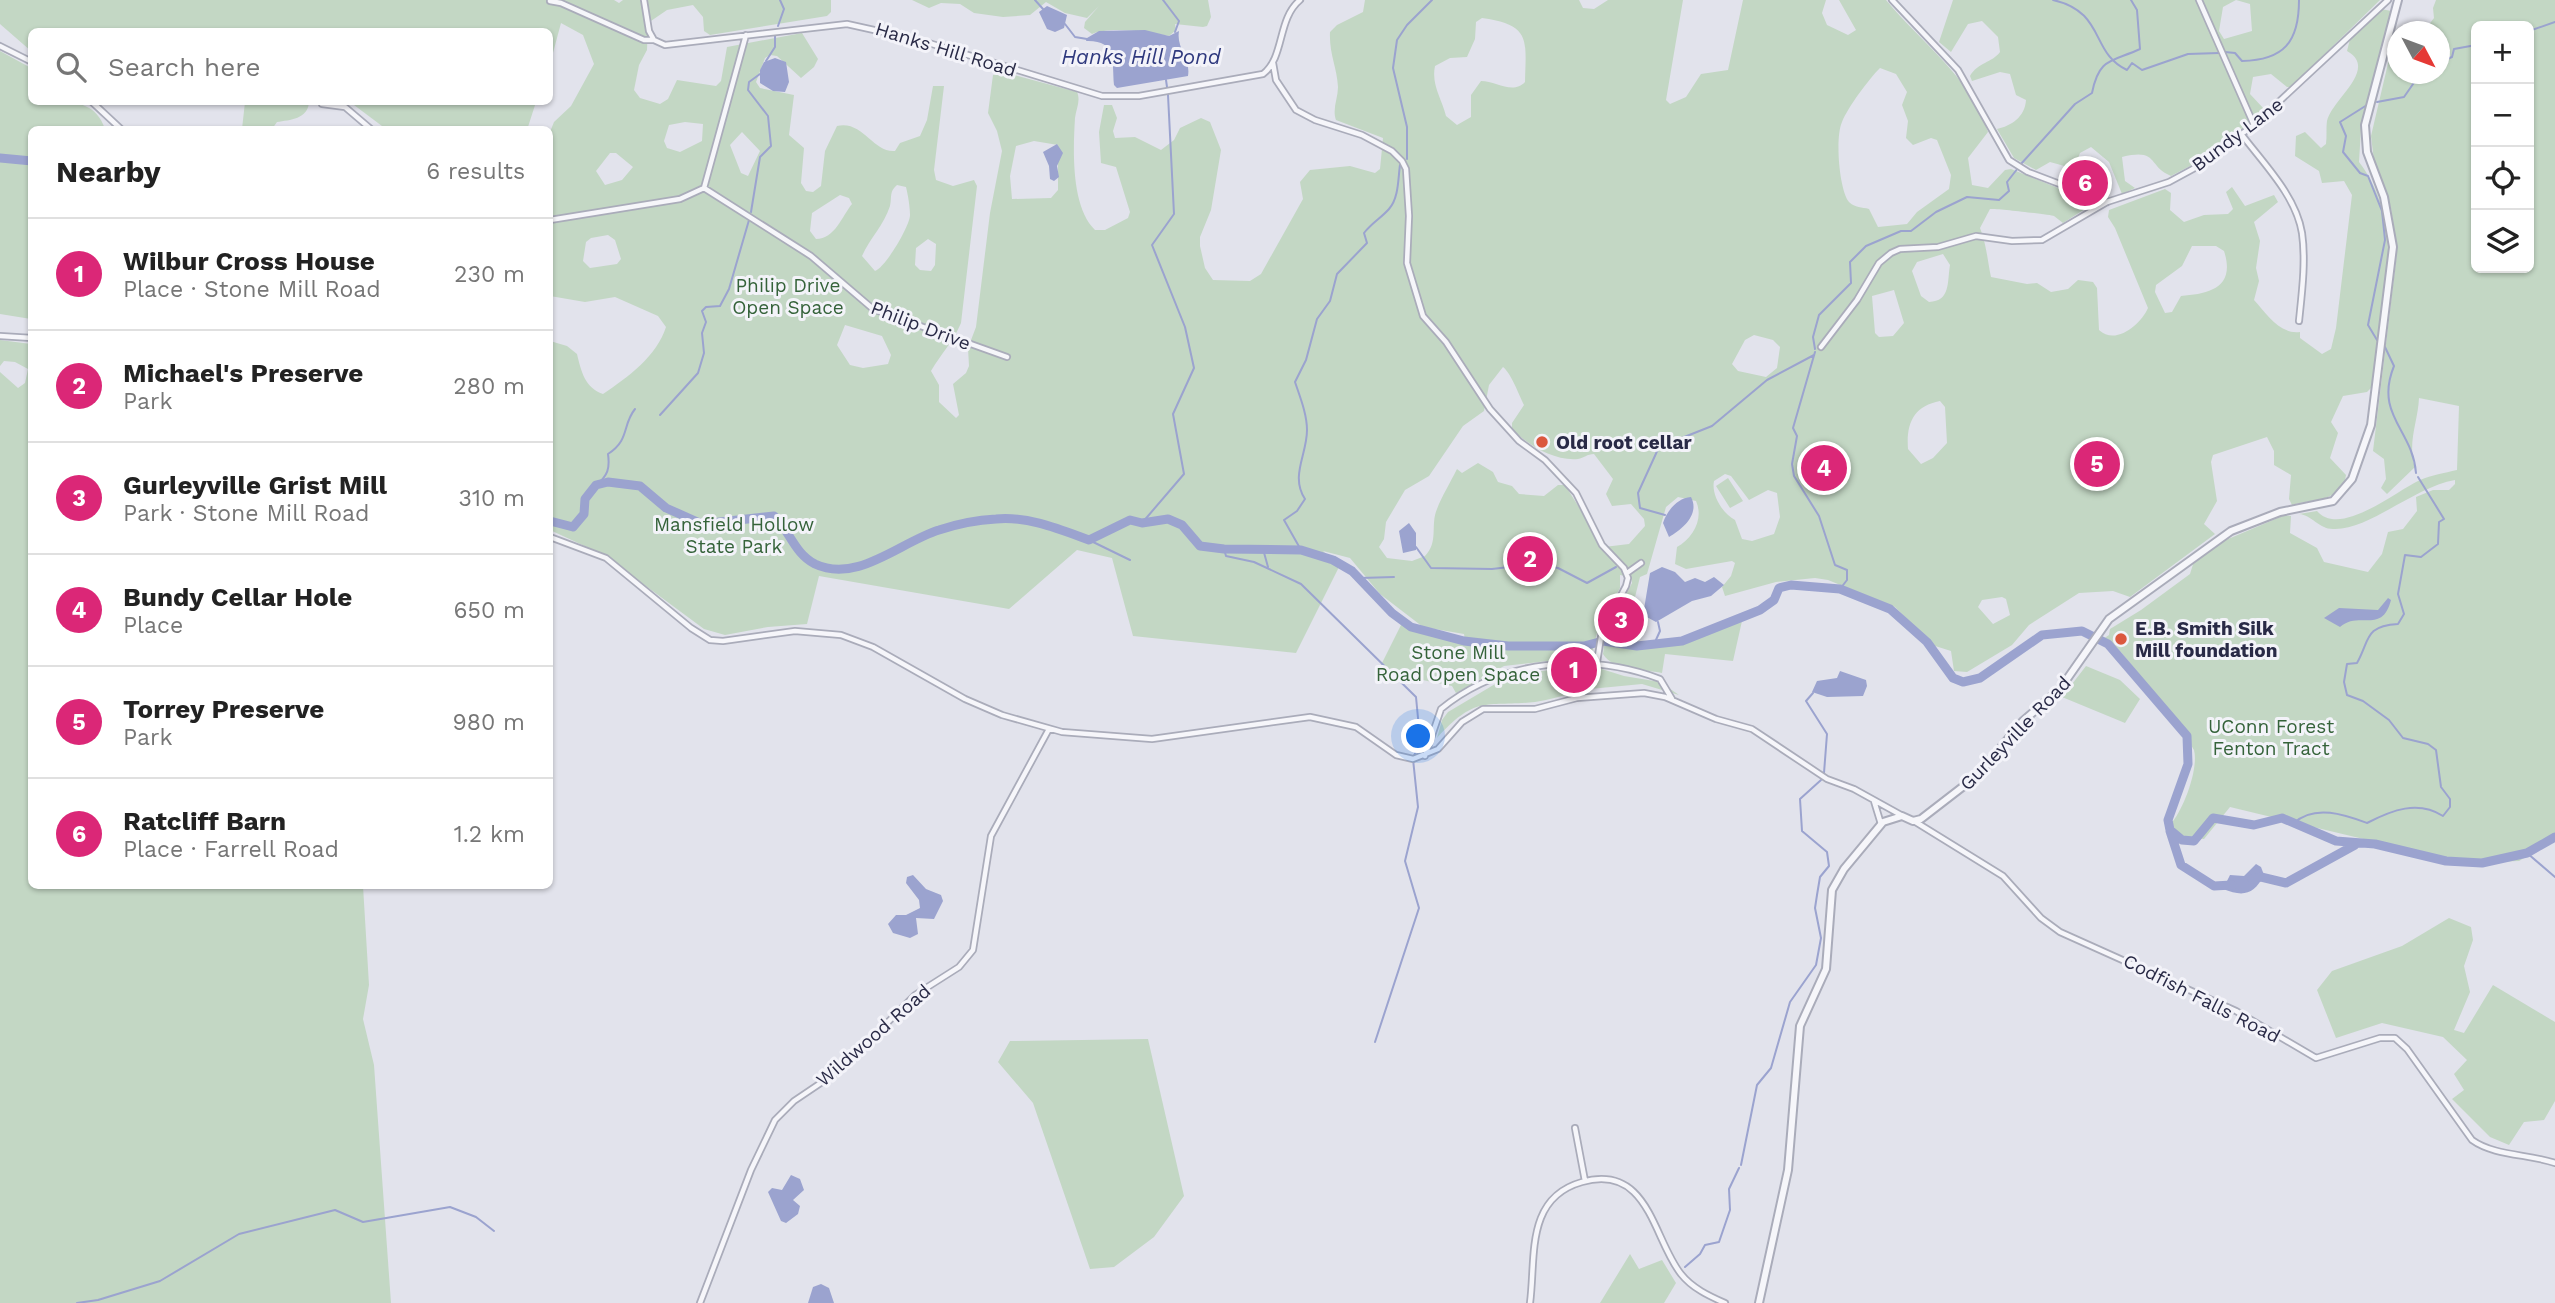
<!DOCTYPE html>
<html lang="en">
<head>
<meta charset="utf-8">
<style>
	:root { --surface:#fff; --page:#f2f2f2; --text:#222; --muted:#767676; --line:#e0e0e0; --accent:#db2777 }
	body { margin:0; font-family:"Work Sans",sans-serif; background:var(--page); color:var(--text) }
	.controls { position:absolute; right:21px; top:21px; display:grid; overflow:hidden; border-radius:10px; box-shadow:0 2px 5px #0004 }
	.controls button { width:63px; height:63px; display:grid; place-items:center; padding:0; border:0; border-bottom:2px solid var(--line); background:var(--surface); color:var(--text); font:35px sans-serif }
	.compass { position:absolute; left:2387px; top:21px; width:63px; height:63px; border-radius:50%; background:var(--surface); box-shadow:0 2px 5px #0004; rotate:131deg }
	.you { position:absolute; left:1419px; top:737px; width:24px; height:24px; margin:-18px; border:5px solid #fff; border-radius:50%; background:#1a73e8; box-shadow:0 0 0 10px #1a73e833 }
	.badge { display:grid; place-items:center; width:46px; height:46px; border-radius:50%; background:var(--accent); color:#fff; font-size:23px; font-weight:700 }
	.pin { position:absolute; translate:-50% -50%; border:4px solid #fff; box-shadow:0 2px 7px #0006 }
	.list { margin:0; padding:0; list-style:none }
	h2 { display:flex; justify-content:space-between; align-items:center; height:91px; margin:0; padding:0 28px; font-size:30px }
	h2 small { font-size:23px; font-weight:400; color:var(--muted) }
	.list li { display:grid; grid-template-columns:46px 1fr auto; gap:21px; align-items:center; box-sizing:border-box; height:112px; padding:0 28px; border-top:2px solid var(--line) }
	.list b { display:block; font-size:26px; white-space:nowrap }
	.list p { margin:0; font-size:23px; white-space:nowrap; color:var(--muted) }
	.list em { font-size:23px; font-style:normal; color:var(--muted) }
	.icon { flex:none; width:38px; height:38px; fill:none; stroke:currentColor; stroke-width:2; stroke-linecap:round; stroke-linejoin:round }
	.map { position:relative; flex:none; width:2555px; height:1303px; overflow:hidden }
	.search { position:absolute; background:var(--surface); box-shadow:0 2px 5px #0004; left:28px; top:28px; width:525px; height:77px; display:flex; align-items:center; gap:18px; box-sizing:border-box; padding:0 24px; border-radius:10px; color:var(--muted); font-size:26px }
	.panel { position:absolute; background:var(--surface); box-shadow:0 2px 5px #0004; left:28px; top:126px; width:525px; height:763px; border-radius:10px }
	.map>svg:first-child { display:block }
	.green { fill:#c3d7c4; fill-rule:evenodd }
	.water { fill:#9ba3cf }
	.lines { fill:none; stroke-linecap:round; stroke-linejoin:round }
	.stream { stroke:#9ba3cf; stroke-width:2 }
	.river { stroke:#9ba3cf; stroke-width:9 }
	.minor-casing { stroke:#aaacba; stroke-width:8 }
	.tertiary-casing { stroke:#aaacba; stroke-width:10 }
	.minor { stroke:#f6f6fa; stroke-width:4.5 }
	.tertiary { stroke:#f6f6fa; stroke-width:6 }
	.poi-dot { fill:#db583e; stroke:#f3f3f9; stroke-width:2.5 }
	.labels { text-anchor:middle; stroke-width:6; stroke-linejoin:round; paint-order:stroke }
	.street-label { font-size:19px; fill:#292a46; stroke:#f3f3f9 }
	.park-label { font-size:19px; fill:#35633a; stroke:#f3f3f9 }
	.poi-label { font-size:19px; font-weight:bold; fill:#292a46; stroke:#f3f3f9; text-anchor:start }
	.water-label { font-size:21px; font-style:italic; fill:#2f397e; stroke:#f3f3f9 }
</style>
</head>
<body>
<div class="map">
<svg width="2555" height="1303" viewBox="0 0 2555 1303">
	<rect width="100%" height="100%" fill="#e2e3ec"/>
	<path class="green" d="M0 0H614L619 3 623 0H831V12L827 16 710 35 704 31 703 17 693 5 667 10 648 23 647 50 639 65 634 90 640 98 660 104 668 99 677 80 716 86 721 81 727 47 802 33 818 59 814 67 801 78 777 56 770 55 765 58 756 82 760 88 794 95 789 135 804 148 801 183 806 191 813 192 821 186 825 151 837 126C863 120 873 153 895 151L900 143 920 136 927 120 933 86H944L934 170 936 180 953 186 974 180 977 186 961 323C953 342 941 354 931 371L939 385V402L956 418 959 415 953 384 966 373 969 366 968 348 976 327 990 213 1002 151 997 131 988 113 993 75 1007 73 1077 92C1081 101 1076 109 1075 118 1073 151 1071 207 1095 230H1105L1128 218 1130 212 1116 167 1101 163 1099 132 1104 105H1112L1117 118 1113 131 1115 138 1135 137 1161 150 1174 140 1180 128 1201 118 1210 122 1221 150 1211 210 1200 237V246L1205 268 1213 280 1250 281 1261 274 1303 199 1300 182 1310 170 1350 166 1375 173 1380 169 1383 138 1336 120C1332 109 1338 98 1338 87 1337 67 1329 54 1330 32L1337 25 1363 12 1365 0H1579L1583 8 1594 9 1608 0H1683L1666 100 1670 104 1686 97 1701 74 1728 70 1743 0H1826L1822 13 1827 25 1848 35 1856 30 1839 0H1886C1923 45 1969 75 1988 132L1968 158 1972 185 1988 188 2005 170 2011 169 2090 201 2085 209 2063 223C2060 221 2057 218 2054 216 2051 215 1996 208 1990 209L1980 228C1987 247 1987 258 1991 277L2027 284 2037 283 2051 292 2068 289 2078 280 2093 282 2097 288 2099 330C2116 346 2141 324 2148 308L2115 228 2108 217 2109 210 2165 189 2171 193 2170 210 2184 222 2204 215 2228 214 2233 209 2226 192 2232 187 2245 206 2274 195 2278 202 2254 222 2260 241 2256 268 2259 281 2254 300C2266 313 2280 335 2300 332V338L2322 354 2331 349 2336 328 2352 195 2344 181 2322 183 2319 171 2295 156 2296 136 2305 132 2321 148 2326 144C2327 136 2326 128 2327 121 2332 99 2379 69 2347 51L2350 39 2381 9 2391 11V17L2361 129 2359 162C2409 227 2382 313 2371 388L2367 392 2343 396 2331 422 2338 433 2330 458 2346 475C2343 502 2311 499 2292 505L2289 499 2291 475 2274 465V451L2267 437 2213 455 2211 462 2217 501 2204 524 2215 534 2130 597 2113 591 2079 593 2029 625 2012 645 1967 672 1954 671 1951 651 1932 645 1895 607 1828 580 1815 578 1776 582 1725 596 1722 587 1731 576 1735 563 1732 561 1686 569 1675 564 1677 547C1693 538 1704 519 1696 501L1678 497 1666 507 1647 574 1640 577 1624 641C1664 653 1708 632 1744 612L1733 661 1665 654 1662 673C1644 669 1613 671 1603 654L1606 633 1632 583 1631 577 1620 575V588L1598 629 1591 656 1504 666 1456 693 1452 686 1378 671 1403 621 1437 636 1465 640 1464 634 1423 627 1380 594 1350 558 1323 551 1339 567 1296 653 1133 636 1112 558 1077 550 1009 609 819 576 807 624 768 627 725 635 704 629 604 555 550 530V341L567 346 577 354C581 371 585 388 603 394 627 378 657 356 666 327L658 316 615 297 585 302 550 296V132L554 122 571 106 594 64 583 35 561 23 550 64V32H32L31 51 0 24ZM1482 18C1531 25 1526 39 1525 82 1513 95 1496 81 1481 81L1471 95V117L1457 125 1446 116C1442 99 1431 85 1435 66L1450 58 1467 57 1475 39 1476 22ZM1880 68 1896 74 1907 92 1902 105 1908 121 1906 138 1913 145 1931 138 1937 140 1951 175 1949 189 1917 212 1907 224 1878 227 1869 209C1862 207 1855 208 1849 202 1839 189 1835 137 1842 122 1848 107 1869 79 1880 68ZM685 122 703 124 702 141 680 152 667 148 664 141 669 125ZM742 132 760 151 748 176 741 173 730 145ZM1034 141 1058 145V190L1051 198 1012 199 1010 176 1016 146ZM610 153H616L633 167 622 180 605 185 596 171ZM897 185 906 187C908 195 910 207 910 215 910 226 885 268 875 271L862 256C870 238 884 225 890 206 892 196 889 192 897 185ZM840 195 849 198 852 204C842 216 835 239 816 239L810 231 812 213ZM608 235 615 240 621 259 617 264 590 268 583 261 586 242 591 238ZM928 239 936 244 935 265 931 271 920 270 915 265 916 248ZM2192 246H2216L2224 251C2236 288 2209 294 2181 296L2172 312 2165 313 2155 292 2156 285 2182 266ZM1943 254 1950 265C1947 282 1951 301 1929 302L1921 296 1912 271 1917 262ZM1894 290 1904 323 1893 336 1879 337 1875 333 1872 296ZM845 325 882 336 891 355 888 364 863 368 850 365 837 345ZM1754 335 1773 340 1780 347 1777 368 1766 377 1738 371 1732 364 1745 340ZM1503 367C1511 373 1519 395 1524 405L1512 423V429C1529 446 1554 461 1578 459 1584 458 1587 454 1594 454L1613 479 1606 494 1612 506 1631 504 1644 519 1645 526 1629 544 1604 547 1565 485H1558L1544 496 1519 494 1512 486 1498 482 1493 472 1478 463 1462 473 1457 469C1450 483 1442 496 1437 509 1430 525 1439 542 1425 556L1412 561 1387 558 1379 547 1384 539 1386 522 1405 490 1429 476 1463 426 1484 411 1489 385ZM1940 401 1945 407 1947 443 1933 458 1921 464 1908 449C1906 423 1914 406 1940 401ZM1725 474 1731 476 1749 500 1768 490 1777 493 1780 517 1774 534 1752 541 1742 539 1735 520C1723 514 1711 495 1714 481ZM2002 597 2006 599 2010 615 1993 624 1978 607 1982 600Z
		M912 0H1208L1211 17 1207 26 1203 27 1175 24 1176 30 1169 36C1149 32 1110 26 1092 34L1084 28 1085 22 1099 6 1087 18 1065 13 1046 2 1030 15 1003 17 974 13 960 4 941 3 929 8Z
		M1953 0H2380L2291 87H2287L2271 74 2253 77 2250 94 2264 109 2263 114 2209 156 2171 176C2147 166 2159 148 2122 157L2125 181 2135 188 2122 194 2109 162 2091 147 2080 153 2077 161 2068 167 2050 162 2036 170 2014 158 1997 129C2011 126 2025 117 2026 100L2016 95 2010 74 2000 72 1972 81 1970 76C1978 62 1992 63 2000 52L1998 37 1982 21 1968 24 1951 52 1939 42ZM2236 0 2250 4 2252 31 2224 39 2219 31 2223 7Z
		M2436 0H2555V840L2519 861 2464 863 2230 807 2204 839 2183 837 2170 825C2183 811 2199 769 2194 750 2191 741 2122 650 2113 644 2110 642 2106 641 2103 639L2109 635 2110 629 2141 610 2190 574 2194 561 2221 542 2285 515 2291 516 2290 533 2317 548 2324 562 2368 572 2382 554 2388 532 2403 529 2417 511 2416 497 2433 490H2449L2455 484V480C2414 487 2368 531 2333 529 2319 529 2312 515 2299 514L2317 511C2340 538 2396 491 2420 480 2432 475 2444 473 2457 470L2459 406 2419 398C2418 422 2407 443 2415 467L2387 494 2381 488 2386 479 2384 459 2373 451 2397 253 2391 208 2374 161 2371 136 2390 55 2397 58 2398 74H2440V32L2424 31 2434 18 2433 8ZM2476 26H2529V268H2476Z
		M0 51 31 68 32 102C62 102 94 96 105 129L32 130 31 319 0 314Z
		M245 102H309C308 119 290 120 277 122L272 129H242Z
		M350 102H536L527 130 386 129Z
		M0 340 31 344 32 886H363L369 985 363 1019 374 1065 391 1303H0V372L18 388 25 383 28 369 15 362 4 361 0 366Z
		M1728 478 1743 501 1730 508 1716 486Z
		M1592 666 1624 676 1660 682 1679 695 1642 684 1590 689 1587 681 1571 685 1573 693C1561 696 1548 700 1535 702 1484 707 1476 695 1437 738L1442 720 1448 712 1512 674Z
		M2086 666 2120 680 2140 699 2125 723 2062 697Z
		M2449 918 2471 927 2473 940 2464 966 2470 992 2454 1030 2464 1033 2493 985 2555 1022V1101L2544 1120 2524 1122 2509 1145 2490 1137 2452 1099 2464 1090 2454 1074 2467 1060 2443 1037 2382 1023 2336 1038 2317 990 2332 971 2402 946Z
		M1148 1039 1184 1196 1154 1237 1114 1267 1090 1269 1033 1103 998 1062 1010 1041Z
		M1630 1254 1639 1269 1662 1260 1676 1283 1664 1303H1600Z"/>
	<path class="water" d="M1047 6 1067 15 1064 28 1055 32 1047 29 1039 12Z
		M1145 30 1169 36 1179 31C1176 49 1191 58 1188 76L1117 88 1114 85C1112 61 1117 40 1086 41L1087 38 1099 31Z
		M775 58 786 62 789 82 785 92 773 91 760 83V70L764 62Z
		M1057 144 1063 153 1057 166 1059 177 1054 181 1050 179 1049 166 1043 152Z
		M1691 497C1700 514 1683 529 1669 537L1663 523C1667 511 1677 498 1691 497Z
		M1409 523 1416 533V550L1403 553 1399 531Z
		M1662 567 1675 572 1685 582 1695 578 1705 582 1714 577 1724 585 1711 596 1692 601 1656 622 1643 615 1650 573Z
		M2388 598 2391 600C2382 635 2359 610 2340 627L2324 618 2339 608 2378 610Z
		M1840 671 1866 680 1867 686 1863 696 1827 697 1812 692 1817 681 1837 678Z
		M2256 864 2261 867 2264 875C2254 895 2243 897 2223 889L2230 875 2244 876Z
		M913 875 926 889 941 895 943 901 934 919 916 918 918 934 910 938 893 933 888 924 896 915H906L920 908 919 900 906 883 907 877Z
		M791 1175 800 1179 804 1190 793 1200 800 1206 798 1214 786 1223 781 1221 768 1192 772 1188 782 1190Z
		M821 1284 829 1288 834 1303H808L813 1287Z"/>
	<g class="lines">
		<path class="stream" d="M1035 0 1043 9
			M1163 0 1179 21 1175 32
			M2053 0C2106 12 2090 53 2127 70L2132 63 2142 70 2188 54 2219 53
			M1065 24 1075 37 1087 39
			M778 26 784 9 780 0
			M2529 31 2555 22
			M2225 52 2235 53 2242 61C2284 60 2299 42 2299 0
			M766 61 775 47V34
			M2440 62 2452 57 2454 49 2476 45
			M1166 80 1167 87
			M2377 102 2404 97 2420 74
			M2367 105 2340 122 2346 136 2343 152 2360 173 2368 176 2382 211 2385 240 2368 325 2377 340
			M1407 159V127L1393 68 1397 40 1407 25 1432 0
			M2021 164 2075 104 2092 93C2099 57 2112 62 2140 49L2137 10 2131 0
			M751 212 760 157 771 146 768 116 748 90 749 82 760 74
			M2384 345 2394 366C2374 415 2413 430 2416 473
			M1815 349 1813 337 1819 315 1851 283 1850 262 1866 246 1901 231H1911L1936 212 1967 197 1999 200 2009 191 2007 182 2018 168
			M1815 352 1793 428 1797 436 1792 464 1794 476 1819 516 1835 565 1847 570V580L1840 589 1817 587
			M660 415 698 373 704 353 702 333 706 322 702 311 706 307 720 306 729 289 749 220
			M596 485C608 476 610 468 608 454 630 440 622 425 635 409
			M1665 515 1640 508 1638 493 1659 447 1712 426 1767 380 1814 355
			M1142 523 1184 474 1173 414 1194 368 1185 327 1152 245 1174 214 1168 95
			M1089 540 1130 560
			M1416 547 1431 568 1492 569 1535 564 1558 568 1587 583 1616 567
			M1224 549 1226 556 1254 562 1301 584 1416 697 1420 739 1413 759 1418 807 1405 861 1419 908 1375 1042
			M1263 549 1268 567
			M1301 550 1284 520 1297 511 1305 499C1290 476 1307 455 1307 430 1307 414 1300 397 1295 382L1306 360 1317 319 1330 301 1337 274 1367 243 1364 233C1372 223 1381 218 1389 209 1399 198 1398 178 1400 165
			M1360 578 1394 577
			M1655 642 1660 631 1658 622
			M1813 693 1806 701 1827 734 1824 773
			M2294 823C2315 804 2345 815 2367 823 2392 810 2418 800 2443 816L2450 807V799L2441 787 2436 750 2428 744 2403 738 2389 720 2363 701 2347 695 2344 682 2347 664 2357 663C2370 640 2364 626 2398 624L2404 614 2398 594 2405 555 2421 557 2438 544 2439 522 2444 519 2418 477
			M2527 853 2555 877
			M1741 1165 1757 1085 1771 1068 1790 1002 1816 965 1821 938 1815 908 1817 895 1820 877 1829 866 1827 852 1802 831 1800 799 1821 780
			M1685 1267 1700 1254 1705 1245 1719 1242 1730 1210 1729 1189 1739 1168
			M77 1303 98 1300 160 1281 239 1234 335 1210 363 1222 450 1207 476 1217 494 1231"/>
		<path class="river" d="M0 158 32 161
			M550 521 573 527 584 514 585 499 596 485 608 482 640 486 666 508 702 524 774 516C790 531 794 553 815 564 857 584 900 542 939 530 957 524 977 520 996 519 1028 516 1059 529 1089 540L1130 520 1142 523 1168 519 1182 525 1200 546 1224 549 1301 550 1333 560 1352 571 1392 613 1411 627 1464 641 1508 646H1584L1603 641 1637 646 1682 641 1760 610 1774 600 1779 588 1791 585 1840 589 1890 609 1927 642 1953 678 1963 682 1980 678 2042 635 2082 631 2108 644 2187 736 2188 764 2168 820 2170 830 2182 840 2194 841 2213 818 2254 825 2282 818 2336 841 2375 844 2446 861 2482 863 2527 853 2555 837
			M2170 831 2181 865 2214 886 2232 885
			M2252 879 2261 877 2286 883 2355 845"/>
		<defs>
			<path id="minor" d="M644 0 649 31 654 40
				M1892 0 1958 70 2009 160 2028 172 2107 202
				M2199 0 2254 125
				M550 1 561 3 644 40H654L665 45 847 24 919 40 1102 96H1139L1263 74C1285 57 1277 19 1300 0
				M0 46 32 62
				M1273 63 1276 80 1296 110 1315 120 1362 135 1392 151 1402 161 1406 169 1409 216 1407 263 1423 316 1446 342 1490 409 1519 441 1545 460 1576 493 1602 545 1624 568 1628 578 1626 586 1602 631 1597 662
				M92 102 122 130
				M322 104 345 107 372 130
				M2242 135C2264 164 2296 196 2302 233 2306 261 2302 292 2299 321
				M704 188 811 256 873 309 1007 357
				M550 220 680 199 704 188 746 35
				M0 336 32 338
				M1821 347 1857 300 1879 263 1891 253 1900 249 1938 247 1976 236 2012 241 2042 240 2107 202 2169 182 2193 169 2254 125 2388 0
				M550 537 606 558 691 628 710 640 723 641 795 631 841 635 873 647 965 699 1002 715 1062 732 1152 739 1310 717 1356 727 1396 755 1413 759 1438 749 1462 722 1483 709H1535L1577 698 1644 693 1665 697 1716 719 1752 729 1827 779 1854 789 1901 815
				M1627 573 1641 563
				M1425 756 1441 709C1502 659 1588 652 1660 679L1672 699
				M1874 801 1881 824
				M1914 821 2003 876 2041 918 2060 932 2236 1011 2316 1058 2380 1038H2395L2407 1049 2472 1140C2494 1156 2529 1154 2555 1163
				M1575 1128 1585 1181
				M700 1303 751 1170 775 1120 794 1101 840 1070 915 995 959 967 973 950 991 836 1049 729
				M1530 1303C1536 1257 1525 1198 1582 1182 1649 1163 1653 1239 1681 1274 1692 1288 1709 1296 1725 1303"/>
			<path id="tertiary" d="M1759 1303 1788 1170 1800 1026 1826 969 1832 890 1844 869 1883 822 1902 816 1913 821 1921 819 1978 775 2023 721 2060 689 2109 619 2231 531 2280 512 2333 501 2352 479 2371 425 2393 247 2384 197 2367 152 2365 125 2398 0"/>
		</defs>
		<use href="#minor" class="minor-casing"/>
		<use href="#tertiary" class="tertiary-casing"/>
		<use href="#minor" class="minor"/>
		<use href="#tertiary" class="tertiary"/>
	</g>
	<g class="poi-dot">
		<circle cx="1542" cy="442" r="7"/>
		<circle cx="2121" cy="639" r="7"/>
	</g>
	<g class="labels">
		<g class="street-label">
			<text transform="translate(946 49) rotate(17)" y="7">Hanks Hill Road</text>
			<text transform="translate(2237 134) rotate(-37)" y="7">Bundy Lane</text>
			<text transform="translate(921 325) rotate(21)" y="7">Philip Drive</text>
			<text transform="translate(2015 733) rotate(-46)" y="7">Gurleyville Road</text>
			<text transform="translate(2202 998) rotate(27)" y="7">Codfish Falls Road</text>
			<text transform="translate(873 1035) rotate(-41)" y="7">Wildwood Road</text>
		</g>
		<g class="park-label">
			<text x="788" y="292">Philip Drive<tspan x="788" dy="22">Open Space</tspan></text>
			<text x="734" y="531">Mansfield Hollow<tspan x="734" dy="22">State Park</tspan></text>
			<text x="1458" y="659">Stone Mill<tspan x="1458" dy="22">Road Open Space</tspan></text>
			<text x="2271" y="733">UConn Forest<tspan x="2271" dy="22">Fenton Tract</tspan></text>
		</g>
		<g class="poi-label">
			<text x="1556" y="449">Old root cellar</text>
			<text x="2135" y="635">E.B. Smith Silk<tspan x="2135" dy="22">Mill foundation</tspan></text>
		</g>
		<g class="water-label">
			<text x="1141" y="64">Hanks Hill Pond</text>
		</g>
	</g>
</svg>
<div class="controls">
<button>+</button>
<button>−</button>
<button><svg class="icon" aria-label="locate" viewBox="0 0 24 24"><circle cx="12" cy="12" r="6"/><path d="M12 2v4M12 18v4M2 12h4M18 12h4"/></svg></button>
<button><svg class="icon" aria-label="layers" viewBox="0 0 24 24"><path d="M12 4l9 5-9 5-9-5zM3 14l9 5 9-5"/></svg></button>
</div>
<svg class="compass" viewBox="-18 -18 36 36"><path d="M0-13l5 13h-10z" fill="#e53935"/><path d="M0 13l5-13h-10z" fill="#767676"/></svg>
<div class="you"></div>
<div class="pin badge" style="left:1574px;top:670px">1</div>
<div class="pin badge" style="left:1530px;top:559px">2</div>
<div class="pin badge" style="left:1621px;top:620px">3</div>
<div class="pin badge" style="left:1824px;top:468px">4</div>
<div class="pin badge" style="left:2097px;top:464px">5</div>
<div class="pin badge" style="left:2085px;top:183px">6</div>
<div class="search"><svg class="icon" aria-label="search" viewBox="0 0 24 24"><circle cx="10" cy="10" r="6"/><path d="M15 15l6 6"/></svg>Search here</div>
<section class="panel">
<h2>Nearby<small>6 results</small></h2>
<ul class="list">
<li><span class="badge">1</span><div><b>Wilbur Cross House</b><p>Place · Stone Mill Road</p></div><em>230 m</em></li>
<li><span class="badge">2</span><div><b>Michael's Preserve</b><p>Park</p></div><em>280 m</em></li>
<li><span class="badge">3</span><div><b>Gurleyville Grist Mill</b><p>Park · Stone Mill Road</p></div><em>310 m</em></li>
<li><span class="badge">4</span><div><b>Bundy Cellar Hole</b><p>Place</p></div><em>650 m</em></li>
<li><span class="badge">5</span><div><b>Torrey Preserve</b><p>Park</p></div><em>980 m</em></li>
<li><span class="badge">6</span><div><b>Ratcliff Barn</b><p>Place · Farrell Road</p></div><em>1.2 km</em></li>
</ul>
</section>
</div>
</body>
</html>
